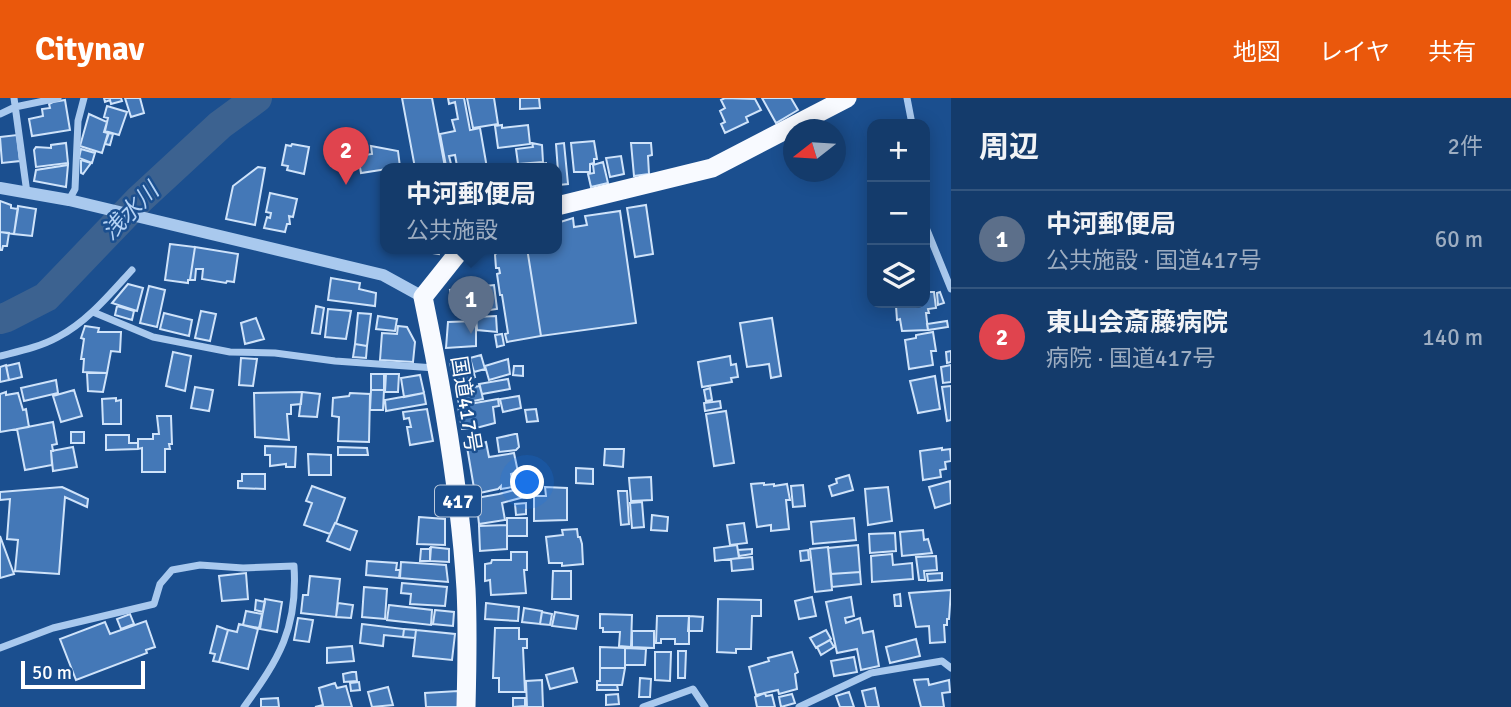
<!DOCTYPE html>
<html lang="ja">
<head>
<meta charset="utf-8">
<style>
	:root { --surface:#143b6b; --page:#214673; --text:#f1f3f6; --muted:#9dadc1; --line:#33557e; --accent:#ea580c }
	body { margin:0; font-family:Signika,"Noto Sans JP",sans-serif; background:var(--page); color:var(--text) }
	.controls { position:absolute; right:21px; top:21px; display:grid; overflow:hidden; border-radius:14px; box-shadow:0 4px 18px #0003 }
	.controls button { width:63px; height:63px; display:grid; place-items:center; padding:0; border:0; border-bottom:2px solid var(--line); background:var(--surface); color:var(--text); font:35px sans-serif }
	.compass { position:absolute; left:783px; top:21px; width:63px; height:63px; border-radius:50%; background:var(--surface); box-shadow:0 4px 18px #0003; rotate:253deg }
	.scale { position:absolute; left:21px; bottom:18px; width:124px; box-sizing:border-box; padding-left:7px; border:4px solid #fff; border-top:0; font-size:19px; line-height:24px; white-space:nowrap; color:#fff; -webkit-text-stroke:5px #1b4f8f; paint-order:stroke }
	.you { position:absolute; left:528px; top:385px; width:24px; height:24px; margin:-18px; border:5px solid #fff; border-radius:50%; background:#1a73e8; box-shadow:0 0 0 10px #1a73e833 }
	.badge { display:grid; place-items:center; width:46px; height:46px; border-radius:50%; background:var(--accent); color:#fff; font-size:23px; font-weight:700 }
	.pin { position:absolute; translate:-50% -58px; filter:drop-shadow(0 2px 4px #0008) }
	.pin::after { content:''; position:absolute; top:37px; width:24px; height:21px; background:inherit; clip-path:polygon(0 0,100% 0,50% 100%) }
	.popup { position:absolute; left:380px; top:65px; width:182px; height:91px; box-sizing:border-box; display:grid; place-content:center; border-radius:14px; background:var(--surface); filter:drop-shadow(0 2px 5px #0005); font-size:23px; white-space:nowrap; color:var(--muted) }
	.popup b { font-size:26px; color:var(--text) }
	.popup::after { content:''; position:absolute; left:50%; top:100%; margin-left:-14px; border:14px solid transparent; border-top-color:var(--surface) }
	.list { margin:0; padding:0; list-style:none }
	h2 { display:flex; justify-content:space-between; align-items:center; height:91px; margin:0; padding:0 28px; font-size:30px }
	h2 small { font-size:23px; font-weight:400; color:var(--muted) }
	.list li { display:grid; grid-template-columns:46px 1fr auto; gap:21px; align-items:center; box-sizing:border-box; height:98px; padding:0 28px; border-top:2px solid var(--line) }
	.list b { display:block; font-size:26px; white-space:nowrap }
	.list p { margin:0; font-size:23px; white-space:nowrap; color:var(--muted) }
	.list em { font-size:23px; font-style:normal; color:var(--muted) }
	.icon { flex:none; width:38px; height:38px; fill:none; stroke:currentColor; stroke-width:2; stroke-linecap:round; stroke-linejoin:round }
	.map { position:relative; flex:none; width:951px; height:609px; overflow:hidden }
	header { display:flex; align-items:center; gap:42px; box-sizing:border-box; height:98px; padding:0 35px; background:var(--accent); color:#fff }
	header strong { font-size:33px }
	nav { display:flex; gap:38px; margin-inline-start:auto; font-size:24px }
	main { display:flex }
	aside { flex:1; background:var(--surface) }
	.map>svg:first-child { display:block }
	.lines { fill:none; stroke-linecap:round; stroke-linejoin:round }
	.river { stroke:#3c6290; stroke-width:30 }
	.building { fill:#4478b7; stroke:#cfe3fa; stroke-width:2 }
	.minor { stroke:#a9c9ee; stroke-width:7 }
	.tertiary { stroke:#a9c9ee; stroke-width:12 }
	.trunk { stroke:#f8faff; stroke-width:19 }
	.labels { text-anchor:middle; stroke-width:5; stroke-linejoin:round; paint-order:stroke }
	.shield { fill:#1b4f8f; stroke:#bbcadd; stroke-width:2 }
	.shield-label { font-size:19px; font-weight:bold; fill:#fff }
	.street-label { font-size:21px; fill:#fff; stroke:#1b4f8f }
	.water-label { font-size:23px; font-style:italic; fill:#b5d3f5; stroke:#1b4f8f }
</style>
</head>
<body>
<header>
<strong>Citynav</strong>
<nav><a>地図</a><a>レイヤ</a><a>共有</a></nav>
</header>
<main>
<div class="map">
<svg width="951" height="609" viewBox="0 0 951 609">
	<rect width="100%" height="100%" fill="#1b4f8f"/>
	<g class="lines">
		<path class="river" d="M0 221 7 219 46 199 140 101 220 27 257 0"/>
	</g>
	<path class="building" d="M104 0H121L122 3 111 6 110 2 105 4Z
		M125 0H140L144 15 131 19Z
		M402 0H432L445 69 415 70Z
		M448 0H464L470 32 480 30 487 70 457 68 455 57 449 58 451 66 446 68 440 36 455 33 452 22 458 21 455 4 449 6Z
		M467 0H494L498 26 473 30Z
		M520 0H539L540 10 520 11Z
		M725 0 755 1 761 12 746 19 748 24 725 35 721 26 725 24 720 13 725 10 721 2Z
		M762 0H791L798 12 776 25Z
		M65 2 70 32 32 38 29 21 43 18 42 11 50 10 49 6 53 4Z
		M107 8 127 14 119 37 105 33 108 20 104 19Z
		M89 16 107 24 104 34 108 35 102 55 80 48Z
		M502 27V30L528 27 530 46 498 50 495 28Z
		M109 35 113 36 110 47 105 46Z
		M17 37 20 63 2 65 0 39Z
		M594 43 597 61H594V65L590 66V74H574L571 45Z
		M66 45 68 65 36 69 34 52 36 49 51 50V47Z
		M532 45 542 47 543 64 518 66 516 51 533 49Z
		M564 45 568 86 559 87 556 46Z
		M631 45H651L652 57 648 58 649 76 634 78Z
		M292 46 309 49 304 76 287 72 288 68 282 67 286 47 291 48Z
		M371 48 398 53 400 69 361 75 358 58 372 56Z
		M81 51 95 55 92 65 79 60Z
		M621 58 624 76 610 79 606 60Z
		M81 62 91 65 83 76 81 75Z
		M603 64 608 85 591 89 588 76 594 75 593 67Z
		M546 65V70H521L520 68Z
		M68 67 66 89 34 83 36 72Z
		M258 69 265 70 255 127 226 121 233 88Z
		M270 95 297 101 293 119 289 118 290 126H287L285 134 264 130 267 119 270 120 271 115 266 114Z
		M0 103 11 107V110L18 111 14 136 0 134Z
		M646 107 653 156 635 159 627 110Z
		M18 108 36 111 32 138 14 136Z
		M620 113 636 225 541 238 527 150H557V125L573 120 574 129 587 127 585 118Z
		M0 134 9 135 7 148H3L2 152H0Z
		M170 146 195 149 190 182H188V185L165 182Z
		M195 149 238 156 234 184 227 183 226 185 202 181 203 171H196L195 182H190Z
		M427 150H440L439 156 426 154Z
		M527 150 541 238 507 244 505 236 508 235 502 197H500L497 176 500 175 499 170H496L495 157 497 154Z
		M331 180 360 185 359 191 376 195 375 208 328 202Z
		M128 186 143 190 137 213 112 205Z
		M494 187 497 211 476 214 472 208 469 209 467 190Z
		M149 188 165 192 157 229 140 225Z
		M467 190 469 209 452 211 450 192Z
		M925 194H934L936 210 928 211 929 215H926L928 232 902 233 900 221 897 222 896 208H899V205H925Z
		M940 194 944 205 938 207 937 195Z
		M117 208 134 213 132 222 115 217Z
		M316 208 324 210 320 236 312 235Z
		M328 211 351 213 346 241 325 239Z
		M201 213 216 216 210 243 195 240Z
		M164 215 192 222 189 238 160 231Z
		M358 215 371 216 367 248 355 246Z
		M378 218 397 221 395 233 376 231Z
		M496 218 497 234 477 232 476 219Z
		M256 220 264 241 245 246 241 225Z
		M772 220 781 278 771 280 769 266 747 269 740 225Z
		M476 223V248L446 250 448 224Z
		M947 223 948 229 928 232 927 226Z
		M85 228 99 230 98 234H121L120 254 111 253 107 275 83 274 84 261H81L84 241 81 240Z
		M398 228 407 229 415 244 413 264 380 262 382 235 397 236Z
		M933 234 936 253H931L933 267 909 271 905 242 916 240V237Z
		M502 236 504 247 497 249 495 237Z
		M355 246 367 248 366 260 353 259Z
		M951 253V264L947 265 946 254Z
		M173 254 191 258 185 293 166 288Z
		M481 257 485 271 474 274 470 260Z
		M730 258 731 267 736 266 738 279 731 280 732 284 702 289 698 264Z
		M241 260 257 261 253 288 239 287Z
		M470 260 475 279 455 285 450 265Z
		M508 261 510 276 489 282 485 268Z
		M19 265 22 279 9 282 6 268Z
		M6 267 9 282 0 284V269Z
		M951 267V284L943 285 941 269Z
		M514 268H523V278L513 277Z
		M87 275H107L103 294 88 293Z
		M371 276H384V292H371Z
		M386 276H399L398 294H385Z
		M420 277 424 295 404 299 401 280Z
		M935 278 940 311 918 315 910 283Z
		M508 281 510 291 482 296 479 286Z
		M56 282 58 295 24 303 21 290Z
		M480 288 483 301 459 306 456 292Z
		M951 288V322L947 323 942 289Z
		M195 289 213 292 209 313 191 310Z
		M710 290 712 302 706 303 704 292Z
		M74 292 82 318 61 324 53 298Z
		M371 292H384L383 312H370Z
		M6 294V297L18 295 23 312 26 311 29 329 0 334V296Z
		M302 294 301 306 291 307V316H287L289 342 255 339 254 295Z
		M302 294 320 296 317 319 299 318Z
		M350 295 370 296 369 344 338 343 339 319 332 318 333 300 349 298Z
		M424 295 426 306 386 313 385 302Z
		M519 298 521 310 503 314 500 301Z
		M116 300V303L121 302V326H103L102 301Z
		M498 301 499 308 493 309 495 325 480 329 462 331 458 308Z
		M720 303 721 310 705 313 704 305Z
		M427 311 433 343 410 347 407 329H411L409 320 404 321 403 314Z
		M536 311 538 323 527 324 525 312Z
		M726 313 734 365 714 368 706 316Z
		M157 318H171L172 346H169L170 351H165V374H142V350L138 351V341H153V336H159Z
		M53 324 57 346 52 347 53 353H51L52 367 25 372 17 331Z
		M71 334H84V345H71Z
		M515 336H517L519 349 516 352 499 354 497 340Z
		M106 337H129V345H138V351L106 352Z
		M486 344 489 359 514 355 518 374 511 376 513 389 501 391V388L498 391 475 396 467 349Z
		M265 348 296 349 295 369H286V366L270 368V357H265Z
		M73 349 77 369 53 373 51 353Z
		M338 349 367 350 368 357H338Z
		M942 350V352L950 351 951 363 945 364 946 371 940 372 941 379 923 382 920 353Z
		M605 351H624L623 369 604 367Z
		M308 356 331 357V377H309Z
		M576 370 593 371V386L576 385Z
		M242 376H265V391L238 390V383H242Z
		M849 377 853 392 832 398 829 388 837 385 836 381Z
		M651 379 652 402 631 403 629 380Z
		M950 383 951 405 935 410 929 389Z
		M764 385V387L774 386V388L787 386 790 402H786L789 431 771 433V427L757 429 751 386Z
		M803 387 805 408 793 409 791 388Z
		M312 388 345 400 336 425H335L330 436 304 427 312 405 306 403Z
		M62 389 88 401 87 409 65 399 59 476 15 473 18 442 7 441 10 401 0 402V394Z
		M545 389 567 390V422L534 423V398H546Z
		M888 389 892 423 868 427 865 391Z
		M522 390 524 399 502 405 505 422 479 426 476 400 499 396Z
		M618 393H627L629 426 621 427Z
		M642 404 644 429 632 430 630 405Z
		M526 405V416L516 417 515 406Z
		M652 417 668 419 667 433 651 432Z
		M419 419 445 421V447L417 446Z
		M507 420H527V438H507Z
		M854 420 856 442 813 446 811 424Z
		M335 425 357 433 350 452 327 443Z
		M744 425 747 445 730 447 727 427Z
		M507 427V451L480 453 479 428Z
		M577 431 578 439H580L582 446 583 466 562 468V465H549L546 439 563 437 562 432Z
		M923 432 924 442 928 441 932 455 902 458 900 434Z
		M895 435 896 453 870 455 869 436Z
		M0 438 14 476 0 480Z
		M737 447 739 460 715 463 714 450Z
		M858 447 860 474 831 476 828 450Z
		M430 449V463H420L421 451H430Z
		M431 449 449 451V464L430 463Z
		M828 449 832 492 815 494 810 451Z
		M752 451V456L739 458 738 452Z
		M808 452 809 462 801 463 800 453Z
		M511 454H527V472H524L526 495 491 497 490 482 485 483V466L491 465 492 462H511Z
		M892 456 893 467 912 465 913 481 872 484 871 458Z
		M936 458 937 472 924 473 925 482H919L916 459Z
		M752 459 753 471 732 473 731 461Z
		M367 463 397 465 396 472H400L399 480 366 477Z
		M401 464 446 467 448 484 400 480Z
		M553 473H571V501H552Z
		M860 474 861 486 832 489 831 476Z
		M246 475 248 501 222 503 219 478Z
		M942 475V482L928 483 927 476Z
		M310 478 340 481 336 519 301 515 303 497H308Z
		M402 485 447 489 445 508 410 506 411 496 401 495Z
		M364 489 387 491 385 521 362 519Z
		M951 492 949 521H947V527H944L945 544 930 545 929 528 916 529 909 495Z
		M900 496 901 508H895L894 497Z
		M812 499 816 518 799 521 795 503Z
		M851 499 854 518 845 520 846 525 860 520 863 535 873 533 879 568 861 572 857 551 837 555 826 504Z
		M265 501 282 504 277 534 260 531Z
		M718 501 761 502V518H752L751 551H736V555L717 554Z
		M256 502 265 504 263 514 255 512Z
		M338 505 353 507 351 520 336 519Z
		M486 505 519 509 518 523 485 521Z
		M389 507 432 512 431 527 387 522Z
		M524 510 542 513 540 526 522 524Z
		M435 512 454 514 453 528 433 526Z
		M246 513 262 516 259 530 243 527Z
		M542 514 552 516 550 527 540 526Z
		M555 514 578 518 576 531 552 528Z
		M130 516 134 526 121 531 117 521Z
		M600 516 632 517 631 549 619 548 620 534H603V530H600Z
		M657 518H689V546H675V541H661V545H656Z
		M689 518 703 519 702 533H688Z
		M298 520 313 522 309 544 294 542Z
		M146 523 155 549 146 552 147 555 76 582 60 541 105 524 110 536Z
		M239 526 258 531 248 571 219 564 228 532 237 534Z
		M362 526 404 531 403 539 384 537 383 548 360 545Z
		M217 528 228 532 219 564 213 563 215 556 210 555Z
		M495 530H519V541H527V550H523L525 594H499V580H493Z
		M404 531 416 532 415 540 403 539Z
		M416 532 455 536 452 562 413 558Z
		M826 532 831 541 816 550 810 540Z
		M632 533H654V550L632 549Z
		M916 541 920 558 890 565 886 549Z
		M830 542 834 549 821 557 817 549Z
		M352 548 354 563 327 565V550Z
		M600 549 625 550V570H600Z
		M625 550 646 551 645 567H625Z
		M678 553H686L685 580H678Z
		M655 554H671L670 583 655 582Z
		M792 554 798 574 795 576 797 591 779 596 778 592 756 597 749 569 769 563 768 560Z
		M854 559 857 574 834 578 831 563Z
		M573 570 577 584 550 591 546 577Z
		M600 570H625L622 587H597V583H600Z
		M352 574H356L357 583 344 584 343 576Z
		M640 580 651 581 650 599H639Z
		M928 581 929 587 949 582 950 594 942 595 944 609H921L914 582Z
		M542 582 543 609H527L526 583Z
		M359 584 360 592 351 593 350 585Z
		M335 585 337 590 346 588 352 609H315L323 607 319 590Z
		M597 587H617L618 592H597Z
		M388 589 393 607 372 609 368 594Z
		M875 590 879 609H866L862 593Z
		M458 593 459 609H426L425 595Z
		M849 594 854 609H840L836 598Z
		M765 595 766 598 772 597 775 609H757L755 599Z
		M618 596 619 606 606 607V597Z
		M792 596 795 605 781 609 779 599Z
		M278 600 279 609H261V601Z
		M513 600H525V608L513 609Z"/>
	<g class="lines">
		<path class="minor" d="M14 0 27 95
			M907 0 912 26
			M0 16 15 9 58 0
			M69 102 75 91 78 23 84 0
			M925 127 951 191
			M93 214 153 239 230 254 275 255 335 263 435 270
			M0 258C20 253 40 249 58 239 87 224 110 196 132 172
			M0 550 53 530 154 506 160 486 172 472 200 467 243 470 294 468C298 530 279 561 244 609
			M643 609 693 591 705 609
			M799 609 871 575 942 563 951 570"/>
		<path class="tertiary" d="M0 90 69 102 383 177 423 199"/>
		<path class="trunk" d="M557 108 712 70 847 0
			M462 150 423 199C443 295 460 393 466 491 468 530 467 570 466 609"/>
	</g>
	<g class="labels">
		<rect class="shield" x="435" y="387.5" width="46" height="31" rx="5"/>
		<g class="shield-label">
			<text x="458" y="410">417</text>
		</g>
		<g class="street-label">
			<text transform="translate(466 306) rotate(81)" y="7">国道417号</text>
		</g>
		<g class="water-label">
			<text transform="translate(130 113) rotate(-45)" y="8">浅水川</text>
		</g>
	</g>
</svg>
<div class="controls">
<button>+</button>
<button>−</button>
<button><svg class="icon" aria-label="layers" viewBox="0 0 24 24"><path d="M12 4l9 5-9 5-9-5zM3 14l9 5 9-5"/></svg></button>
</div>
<svg class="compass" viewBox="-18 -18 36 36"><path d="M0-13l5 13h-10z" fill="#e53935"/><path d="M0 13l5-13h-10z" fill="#9dadc1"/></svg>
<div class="scale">50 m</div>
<div class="you"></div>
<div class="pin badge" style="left:471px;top:236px;background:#5c6f8a">1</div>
<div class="popup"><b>中河郵便局</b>公共施設</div>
<div class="pin badge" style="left:346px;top:87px;background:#e0444e">2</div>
</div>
<aside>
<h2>周辺<small>2件</small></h2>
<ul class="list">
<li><span class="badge" style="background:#5c6f8a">1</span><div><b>中河郵便局</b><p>公共施設 · 国道417号</p></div><em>60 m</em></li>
<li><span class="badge" style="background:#e0444e">2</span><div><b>東山会斎藤病院</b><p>病院 · 国道417号</p></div><em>140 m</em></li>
</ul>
</aside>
</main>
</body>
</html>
